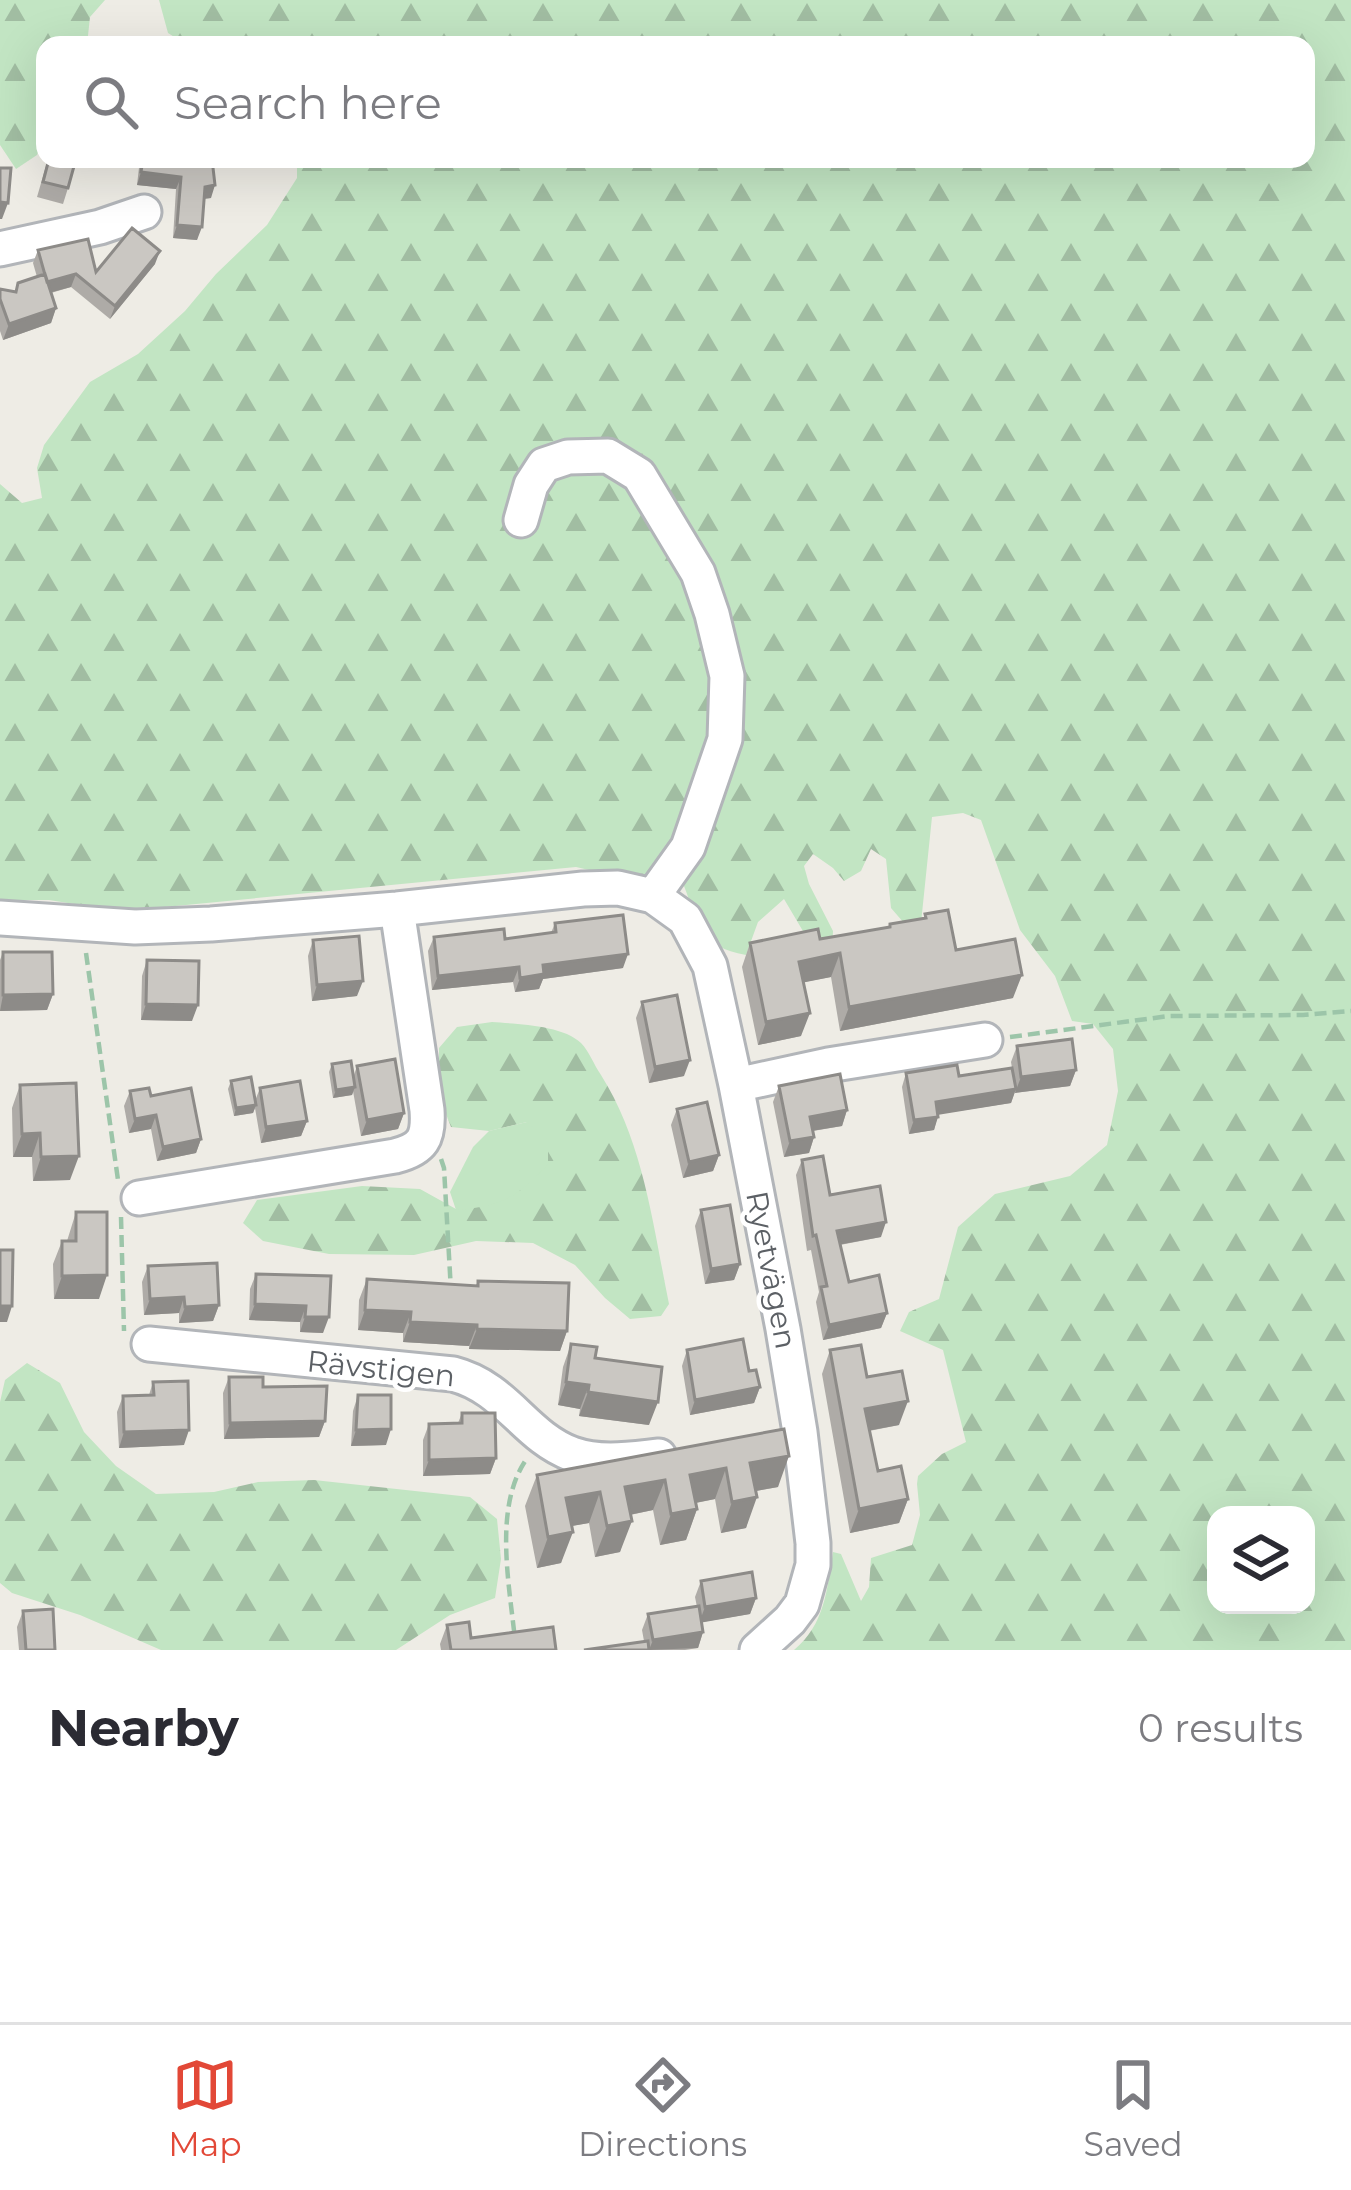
<!DOCTYPE html>
<html lang="en">
<head>
<meta charset="utf-8">
<style>
	:root { --surface:#fff; --page:#f7f7f7; --text:#2b2b33; --muted:#7c7c81; --line:#e1e1e2; --accent:#e24837 }
	body { margin:0; font-family:Montserrat,sans-serif; background:var(--page); color:var(--text) }
	.controls { position:absolute; right:36px; bottom:36px; display:grid; overflow:hidden; border-radius:24px; box-shadow:0 12px 48px #0002 }
	.controls button { width:108px; height:108px; display:grid; place-items:center; padding:0; border:0; border-bottom:3px solid var(--line); background:var(--surface); color:var(--text); font:60px sans-serif }
	.list { margin:0; padding:0; list-style:none }
	h2 { display:flex; justify-content:space-between; align-items:center; height:156px; margin:0; padding:0 48px; font-size:51px }
	h2 small { font-size:39px; font-weight:400; color:var(--muted) }
	.icon { flex:none; width:66px; height:66px; fill:none; stroke:currentColor; stroke-width:2; stroke-linecap:round; stroke-linejoin:round }
	.map { position:relative; flex:none; width:1351px; height:1650px; overflow:hidden }
	.search { position:absolute; background:var(--surface); box-shadow:0 12px 48px #0002; left:36px; right:36px; top:36px; height:132px; display:flex; align-items:center; gap:30px; box-sizing:border-box; padding:0 42px; border-radius:24px; color:var(--muted); font-size:45px }
	.sheet { height:372px; background:var(--surface) }
	nav { display:flex; justify-content:space-around; align-items:center; box-sizing:border-box; height:168px; border-top:3px solid var(--line); background:var(--surface); font-size:33px; color:var(--muted) }
	nav a { display:grid; justify-items:center; gap:6px }
	nav .on { color:var(--accent) }
	.map>svg:first-child { display:block }
	.forest { fill:url(#forest-firs); fill-rule:evenodd }
	.park { fill:#c2e5c3 }
	.lines { fill:none; stroke-linecap:round; stroke-linejoin:round }
	.minor-casing { stroke:#b2b5b9; stroke-width:39 }
	.path { stroke:#9cc5a9; stroke-width:4.5; stroke-dasharray:12 6; stroke-linecap:butt }
	.minor { stroke:#fff; stroke-width:33 }
	.wall { fill:#aeaba7 }
	.shaded-wall { fill:#8d8b88 }
	.building { fill:#cac7c2; stroke:#8d8b88; stroke-width:3 }
	.labels { text-anchor:middle; stroke-width:9; stroke-linejoin:round; paint-order:stroke }
	.street-label { font-size:30px; fill:#5c6065; stroke:#fff }
</style>
</head>
<body>
<div class="map">
<svg width="1351" height="1650" viewBox="0 0 1351 1650">
	<defs>
		<pattern id="forest-firs" width="22" height="20" patternUnits="userSpaceOnUse" patternTransform="scale(3)"><rect width="22" height="20" fill="#c2e5c3"/><path d="M5 1l3.5 6h-7zM16 11l3.5 6h-7z" fill="#a1bda2"/></pattern>
	</defs>
	<rect width="100%" height="100%" fill="#eeece5"/>
	<path class="forest" d="M0 0H105L90 17 87 45H45V88L38 99 45 137 37 155 16 169 0 145Z
		M159 0H1351V1650H794C825 1624 827 1590 833 1552L841 1554 861 1601 869 1587 871 1558 912 1545 920 1515 917 1484 918 1476 942 1454 966 1442 943 1350 900 1331 909 1312 939 1299 958 1227 995 1194 1070 1176 1107 1145 1118 1091 1113 1049 1093 1024 1072 1021 1055 976 1020 930 981 820 963 813 932 817 921 923H904L891 908 886 859 871 849 861 871 844 881 833 868 813 854 804 866 809 884 833 931 832 951 810 943 784 899 758 922 746 955C700 947 699 925 684 886L650 884 576 867 165 907 106 909 49 900H0V484L22 503 42 498 37 468 44 445 90 382 138 354 185 311 216 274 267 225 297 178V159H1306V45H187L168 33ZM1216 1515H1306V1605H1216Z
		M492 1022C517 1024 563 1025 581 1043 589 1051 594 1065 601 1075 644 1143 653 1226 669 1304L661 1316 630 1319 605 1298 575 1265 533 1243 476 1241 414 1255 329 1254 263 1241 243 1223 257 1200 362 1186 420 1189 456 1209 527 1122 489 1131 451 1127 439 1096V1048L457 1027Z
		M27 1363 60 1383 84 1432 116 1466 156 1494 214 1492 258 1482 314 1480 470 1497 497 1519 501 1559 495 1598 450 1615 396 1650H161L80 1615 12 1593 0 1583V1402L5 1380Z"/>
	<path class="park" d="M527 1122 548 1140V1164C517 1198 502 1206 456 1210L450 1192 473 1147 489 1131Z"/>
	<g class="lines">
		<defs>
			<path id="minor" d="M0 249 100 227 144 212
				M521 520 531 485 544 465 568 457 608 456 639 475 698 573 712 614 727 676 725 739 688 847 653 896
				M0 918 135 927 211 924 397 909 583 889 618 888 653 896 685 919 710 966 736 1085 783 1329 800 1432 813 1543V1565L802 1604 790 1620 757 1650
				M736 1085 828 1065 985 1040
				M139 1198 395 1156C423 1149 429 1138 427 1110L397 909
				M149 1344 453 1374C507 1388 524 1436 572 1454 601 1464 630 1459 659 1456"/>
		</defs>
		<use href="#minor" class="minor-casing"/>
		<path class="path" d="M86 953 118 1180
			M1010 1037 1169 1016 1303 1015 1351 1011
			M441 1159 444 1168 451 1291
			M121 1217 124 1331
			M516 1650C511 1591 491 1507 528 1457"/>
		<use href="#minor" class="minor"/>
	</g>
	<path class="wall" d="M48 159 68 188 63 204 37 197Z
		M140 159H212L211 198 204 199 197 240 173 238 176 189 137 185Z
		M38 250 96 272 155 264 110 319 71 287 51 293 56 308 51 323 3 340 0 331V289L15 292 37 277 33 263Z
		M925 914 956 950 1013 998 840 1031 831 977 804 982 801 1036 758 1045 742 967 750 943 820 939 888 927 890 924 924 918Z
		M555 923 623 968 543 979 539 989 515 992 513 982 432 990 428 951 434 937 505 939 551 933Z
		M313 940 357 996 312 1001 308 956Z
		M3 952 53 994 47 1010 0 1011V960Z
		M147 960 192 1021 141 1020 142 976Z
		M642 1002 684 1076 649 1083 636 1018Z
		M1017 1046 1076 1070 1070 1086 1015 1093V1091L1011 1103 938 1114 934 1130 909 1134 902 1087 906 1073 959 1076 1012 1068 1011 1062Z
		M332 1064 353 1078 357 1066 404 1113 398 1129 361 1136 353 1091 352 1095 333 1098 329 1072Z
		M231 1081 255 1101 260 1088 307 1121 301 1136 261 1143 255 1108 253 1113 234 1116 228 1089Z
		M20 1085 70 1180 33 1181 32 1157H13L12 1108Z
		M779 1086 847 1110 842 1126 813 1131 814 1137 809 1153 784 1157 773 1102Z
		M130 1091 151 1096 201 1139 196 1153 157 1161 151 1129 129 1133 124 1106Z
		M677 1109 719 1155 713 1171 683 1178 671 1125Z
		M802 1160 830 1195 881 1237 840 1245 849 1282 887 1313 881 1328 823 1340 816 1302 819 1292 811 1250 807 1251 796 1175Z
		M701 1210 740 1264 734 1280 705 1284 695 1226Z
		M76 1212 99 1299H54L53 1264 62 1241H67Z
		M148 1266 219 1305 213 1321 179 1323V1313L144 1315 142 1282Z
		M256 1274 331 1276 323 1333 300 1332V1322L249 1320 250 1289Z
		M367 1279 476 1286 478 1281 567 1331 560 1351 469 1349V1346L403 1342V1333L358 1330 359 1300Z
		M571 1344 595 1358 649 1425 579 1416 580 1409 558 1405 563 1367Z
		M687 1350 749 1371 760 1387 754 1403 690 1415 682 1366Z
		M830 1350 867 1377 899 1425 869 1431 878 1471 908 1499 899 1523 850 1533 822 1374Z
		M229 1377 263 1387 325 1421 319 1437 224 1439 223 1393Z
		M153 1382 184 1445 119 1448 117 1412 123 1396 149 1395Z
		M358 1395 386 1445 351 1446 353 1411Z
		M462 1413 496 1458 490 1474 423 1476V1440L429 1424 458 1423Z
		M784 1429 778 1487 756 1491 746 1528 721 1533 715 1499 696 1503 697 1509 686 1540 660 1545 653 1510 630 1515 620 1552 595 1557 589 1523 571 1526 561 1563 537 1568 525 1506 537 1475Z
		M701 1581 756 1598 750 1614 702 1622 703 1632 698 1648 685 1650H584L644 1641 642 1630 648 1614 697 1607 695 1597Z
		M23 1611 55 1650H19L17 1627Z
		M447 1625 471 1638 556 1650H441L440 1644Z"/>
	<path class="shaded-wall" d="M141 172 181 177 176 189 137 185Z
		M215 185 211 198 201 199 205 187Z
		M0 202 8 203 2 219H0Z
		M177 225 202 227 197 240 173 238Z
		M160 251 155 264 110 319 115 306Z
		M76 274 71 287 41 295 46 282Z
		M56 308 51 323 3 340 9 324Z
		M840 953 831 977 791 985 799 962Z
		M628 954 623 968 543 979 539 989 515 992 520 978 543 965Z
		M519 967 513 982 432 990 438 976Z
		M1022 975 1013 998 840 1031 849 1007Z
		M363 981 357 996 312 1001 317 985Z
		M53 994 47 1010 0 1011 3 995Z
		M146 1004 198 1005 192 1021 141 1020Z
		M810 1013 801 1036 758 1045 766 1022Z
		M690 1060 684 1076 649 1083 655 1067Z
		M1076 1070 1070 1086 1015 1093 1021 1077Z
		M355 1087 352 1095 333 1098 336 1090Z
		M1016 1089 1011 1103 931 1116 936 1102Z
		M256 1105 253 1113 234 1116 236 1108Z
		M847 1110 842 1126 805 1132 810 1117Z
		M404 1113 398 1129 361 1136 367 1120Z
		M156 1115 151 1129 129 1133 135 1119Z
		M938 1117 934 1130 909 1134 914 1120Z
		M307 1121 301 1136 261 1143 266 1127Z
		M40 1133 32 1157H13L22 1134Z
		M814 1137 809 1153 784 1157 790 1141Z
		M201 1139 196 1153 157 1161 163 1147Z
		M719 1155 713 1171 683 1178 689 1162Z
		M79 1156 70 1180 33 1181 41 1157Z
		M886 1222 881 1237 832 1246 837 1231Z
		M740 1264 734 1280 705 1284 711 1269Z
		M107 1275 99 1299H54L62 1276Z
		M184 1297 179 1313 144 1315 150 1299Z
		M255 1304 306 1306 300 1322 249 1320Z
		M219 1305 213 1321 179 1323 185 1307Z
		M0 1306H12L7 1322H0Z
		M365 1310 411 1312 403 1333 358 1330Z
		M887 1313 881 1328 823 1340 829 1325Z
		M305 1317H329L323 1333 300 1332Z
		M410 1322 477 1325 469 1346 403 1342Z
		M477 1329 567 1331 560 1351 469 1349Z
		M566 1382 589 1385 580 1409 558 1405Z
		M760 1387 754 1403 690 1415 695 1400Z
		M588 1392 658 1402 649 1425 579 1416Z
		M908 1401 899 1425 856 1433 865 1409Z
		M325 1421 319 1437 224 1439 230 1423Z
		M391 1429 386 1445 351 1446 356 1430Z
		M189 1430 184 1445 119 1448 124 1432Z
		M789 1456 778 1487 739 1494 750 1463Z
		M496 1458 490 1474 423 1476 429 1460Z
		M726 1468 715 1499 679 1506 690 1475Z
		M665 1480 653 1510 614 1518 625 1487Z
		M600 1492 589 1523 555 1529 566 1498Z
		M757 1497 746 1528 721 1533 732 1502Z
		M908 1499 899 1523 850 1533 859 1509Z
		M697 1509 686 1540 660 1545 671 1514Z
		M632 1521 620 1552 595 1557 607 1526Z
		M573 1532 561 1563 537 1568 548 1537Z
		M756 1598 750 1614 699 1623 705 1607Z
		M703 1632 698 1648 649 1650 653 1640Z"/>
	<path class="building" d="M49 159H76L68 188 43 182Z
		M143 159H212L215 185 205 187 202 227 177 225 181 177 141 172Z
		M0 168H11L8 203 0 202Z
		M132 228 160 251 115 306 76 274 47 282 38 250 88 239 96 272Z
		M45 274 56 308 9 324 0 299V289L16 292 18 283Z
		M948 910 956 950 1015 939 1022 975 849 1007 840 953 799 962 810 1013 766 1022 750 943 818 929 820 939 890 927V924L926 918 925 914Z
		M623 915 628 954 543 965 544 974 520 978 519 967 438 976 434 937 504 929 505 939 556 932 555 923Z
		M359 936 363 981 317 985 313 940Z
		M3 952H52L53 994 3 995Z
		M147 960 199 961 198 1005 146 1004Z
		M677 995 690 1060 655 1067 642 1002Z
		M1072 1039 1076 1070 1021 1077 1017 1046Z
		M395 1059 404 1113 367 1120 357 1066Z
		M351 1061 355 1087 336 1090 332 1064Z
		M957 1065 959 1076 1012 1068 1016 1089 936 1102 938 1117 914 1120 906 1073Z
		M840 1074 847 1110 810 1117 814 1137 790 1141 779 1086Z
		M251 1077 256 1105 236 1108 231 1081Z
		M300 1081 307 1121 266 1127 260 1088Z
		M76 1083 79 1156 41 1157 40 1133 22 1134 20 1085Z
		M149 1088 151 1096 191 1088 201 1139 163 1147 156 1115 135 1119 130 1091Z
		M707 1102 719 1155 689 1162 677 1109Z
		M823 1156 830 1195 880 1186 886 1222 837 1231 849 1282 879 1275 887 1313 829 1325 821 1287 827 1286 816 1235 813 1236 802 1160Z
		M730 1205 740 1264 711 1269 701 1210Z
		M76 1212H107V1275L62 1276V1241H76Z
		M0 1250H13L12 1306H0Z
		M217 1263 219 1305 185 1307 184 1297 150 1299 148 1266Z
		M256 1274 331 1276 329 1317H305L306 1306 255 1304Z
		M367 1279 478 1286V1281L569 1283 567 1331 477 1329V1325L410 1322 411 1312 365 1310Z
		M743 1339 749 1371 756 1370 760 1387 695 1400 687 1350Z
		M571 1344 597 1347 595 1358 662 1367 658 1402 588 1392 589 1385 566 1382Z
		M861 1345 867 1377 902 1371 908 1401 865 1409 878 1471 901 1466 908 1499 859 1509 830 1350Z
		M229 1377H263V1387L327 1386 325 1421 230 1423Z
		M188 1381 189 1430 124 1432 123 1396 154 1395 153 1382Z
		M358 1395H391V1429L356 1430Z
		M462 1413H495L496 1458 429 1460V1424L462 1423Z
		M784 1429 789 1456 750 1463 757 1497 732 1502 726 1468 690 1475 697 1509 671 1514 665 1480 625 1487 632 1521 607 1526 600 1492 566 1498 573 1532 548 1537 537 1475Z
		M752 1572 756 1598 705 1607 701 1581Z
		M699 1606 703 1632 653 1640 648 1614Z
		M53 1609 55 1650H26L23 1611Z
		M469 1622 471 1638 553 1627 556 1650H451L447 1625Z
		M648 1641 649 1650H584Z"/>
	<g class="labels">
		<g class="street-label">
			<text transform="translate(771 1270) rotate(79)" y="10">Ryetvägen</text>
			<text transform="translate(381 1369) rotate(6)" y="10">Rävstigen</text>
		</g>
	</g>
</svg>
<div class="controls">
<button><svg class="icon" aria-label="layers" viewBox="0 0 24 24"><path d="M12 4l9 5-9 5-9-5zM3 14l9 5 9-5"/></svg></button>
</div>
<div class="search"><svg class="icon" aria-label="search" viewBox="0 0 24 24"><circle cx="10" cy="10" r="6"/><path d="M15 15l6 6"/></svg>Search here</div>
</div>
<section class="sheet">
<h2>Nearby<small>0 results</small></h2>
<ul class="list">
</ul>
</section>
<nav>
<a class="on"><svg class="icon" aria-label="map" viewBox="0 0 24 24"><path d="M3 6l6-2 6 2 6-2v14l-6 2-6-2-6 2zM9 4v14M15 6v14"/></svg>Map</a>
<a><svg class="icon" aria-label="directions" viewBox="0 0 24 24"><path d="M12 3l9 9-9 9-9-9zM9 14v-3h6M13 9l2 2-2 2"/></svg>Directions</a>
<a><svg class="icon" aria-label="saved" viewBox="0 0 24 24"><path d="M7 4h10v16l-5-4-5 4z"/></svg>Saved</a>
</nav>
</body>
</html>
